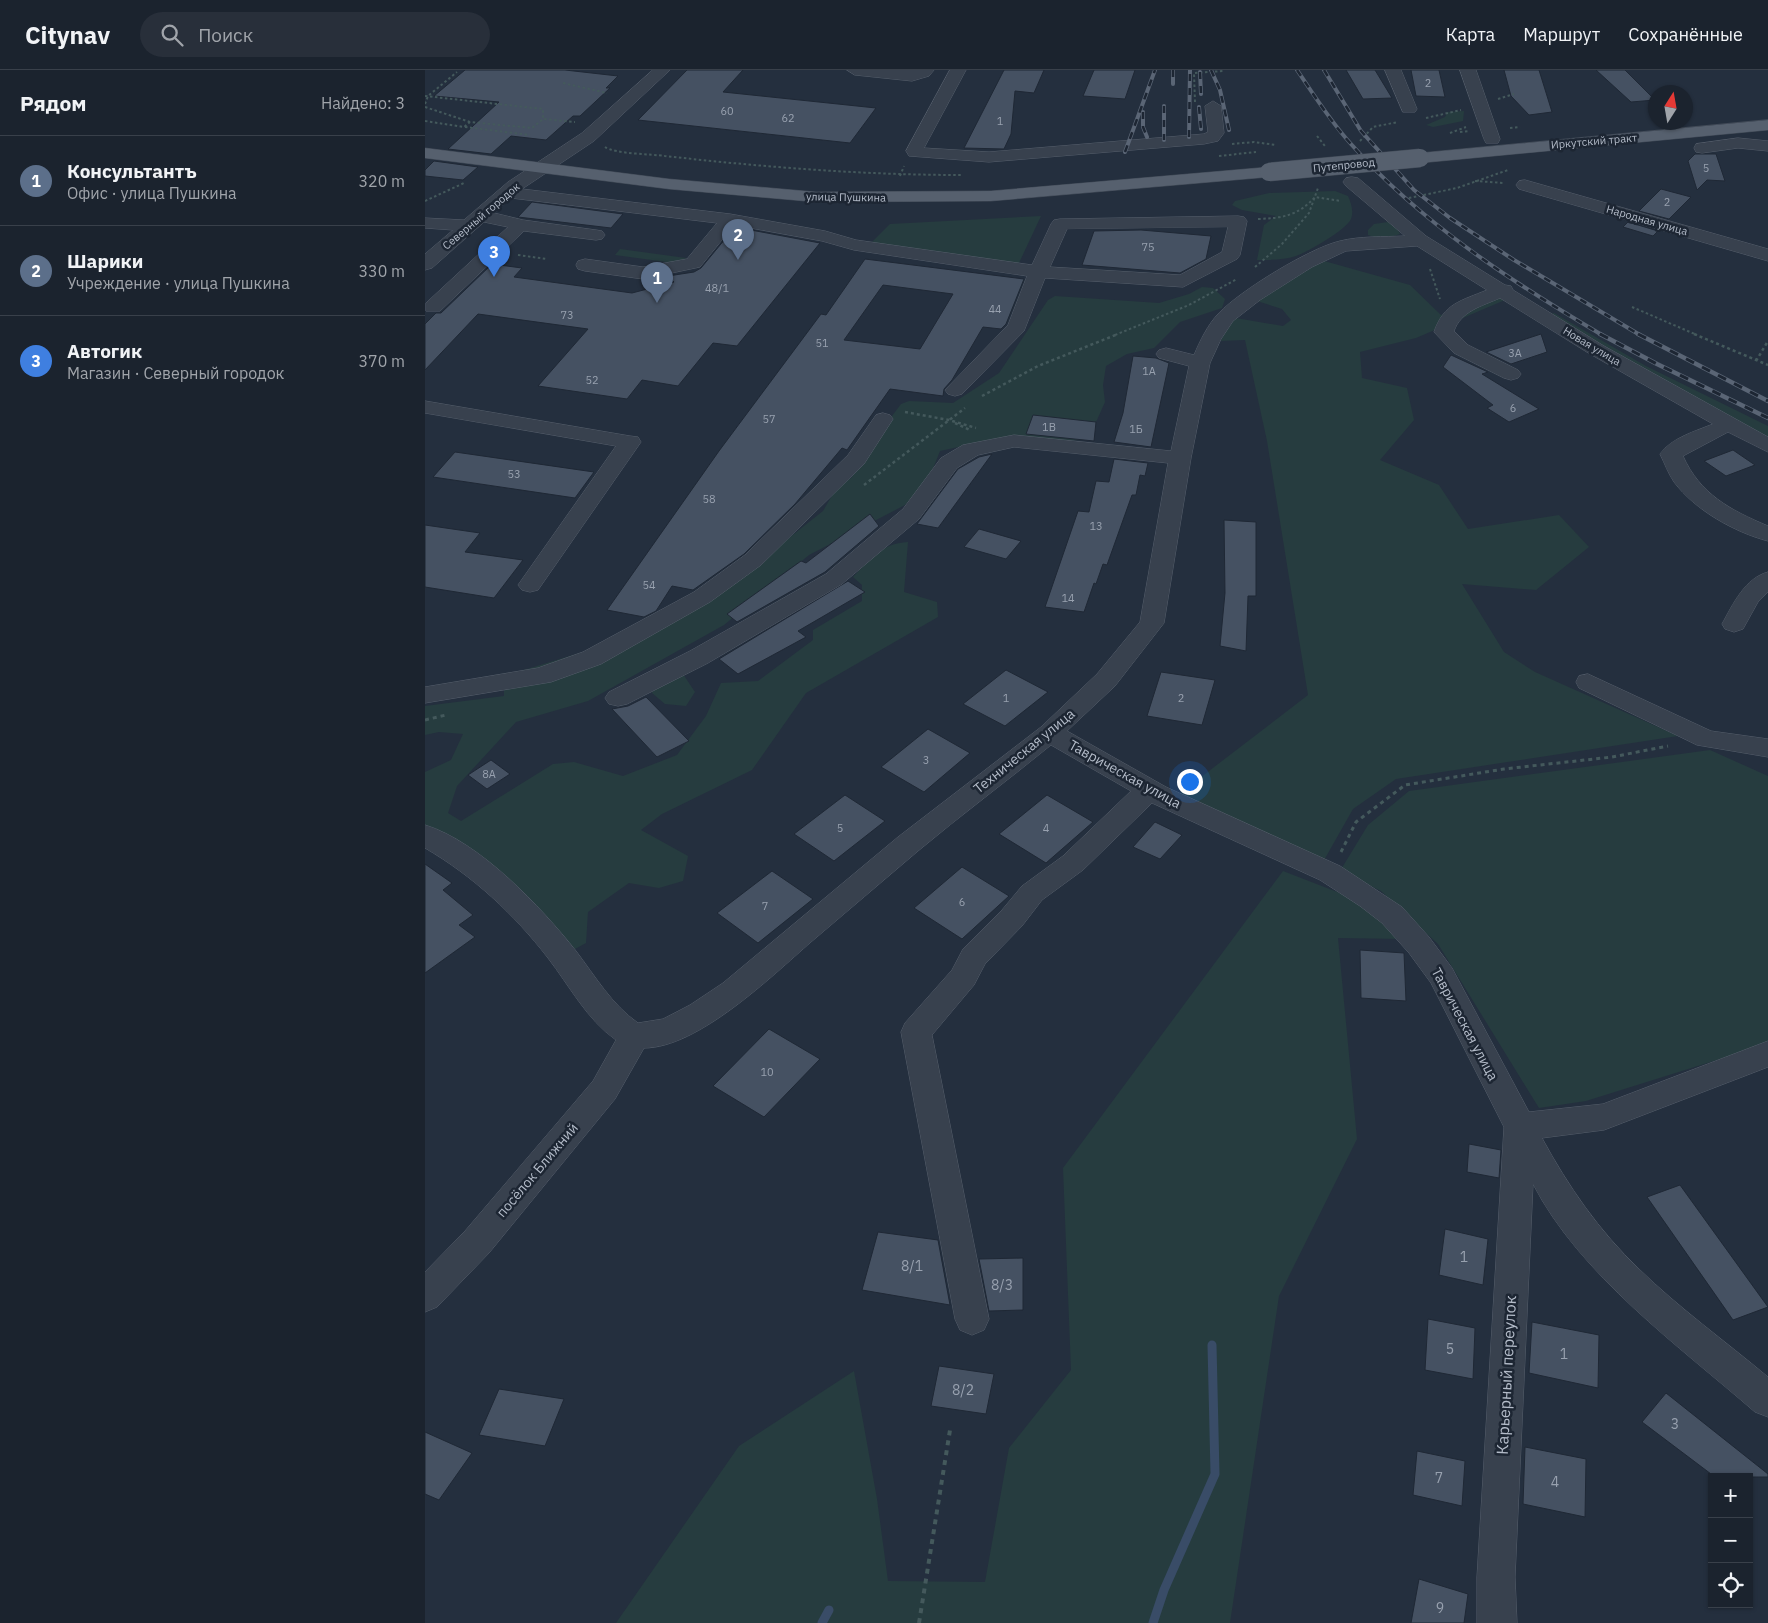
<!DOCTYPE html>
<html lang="ru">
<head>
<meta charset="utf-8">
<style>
	:root { --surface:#1b232e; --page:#282f3a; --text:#f1f3f6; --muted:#a0a4aa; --line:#39404a; --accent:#8ab4f8 }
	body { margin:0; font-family:"IBM Plex Sans",sans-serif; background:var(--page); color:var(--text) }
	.controls { position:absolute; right:15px; bottom:15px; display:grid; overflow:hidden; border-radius:0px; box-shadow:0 1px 4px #0004 }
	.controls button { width:45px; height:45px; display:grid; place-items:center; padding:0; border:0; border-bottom:1px solid var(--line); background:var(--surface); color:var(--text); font:25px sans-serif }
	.compass { position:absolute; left:1223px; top:15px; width:45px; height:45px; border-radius:50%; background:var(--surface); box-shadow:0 1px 4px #0004; rotate:11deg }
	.you { position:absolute; left:764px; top:711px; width:18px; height:18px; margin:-12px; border:4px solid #fff; border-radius:50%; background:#1a73e8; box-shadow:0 0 0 8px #1a73e833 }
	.badge { display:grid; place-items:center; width:32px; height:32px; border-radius:50%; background:var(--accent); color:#fff; font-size:16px; font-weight:700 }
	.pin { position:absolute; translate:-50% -41px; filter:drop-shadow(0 1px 2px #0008) }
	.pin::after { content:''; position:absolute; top:26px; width:18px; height:15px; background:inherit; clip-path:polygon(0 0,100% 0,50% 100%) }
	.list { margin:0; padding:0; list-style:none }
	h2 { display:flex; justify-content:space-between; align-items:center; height:65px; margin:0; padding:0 20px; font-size:21px }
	h2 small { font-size:16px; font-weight:400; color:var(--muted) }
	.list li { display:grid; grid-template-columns:32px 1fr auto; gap:15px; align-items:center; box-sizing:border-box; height:90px; padding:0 20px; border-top:1px solid var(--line) }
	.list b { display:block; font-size:19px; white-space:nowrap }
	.list p { margin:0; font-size:16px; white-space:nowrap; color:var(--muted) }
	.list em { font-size:16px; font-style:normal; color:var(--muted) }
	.icon { flex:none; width:28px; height:28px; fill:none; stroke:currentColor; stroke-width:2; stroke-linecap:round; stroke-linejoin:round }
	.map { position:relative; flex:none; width:1343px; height:1553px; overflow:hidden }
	header { display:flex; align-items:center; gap:30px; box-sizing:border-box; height:70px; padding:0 25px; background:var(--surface); border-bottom:1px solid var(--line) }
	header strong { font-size:24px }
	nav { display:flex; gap:28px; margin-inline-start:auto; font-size:18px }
	.search { width:350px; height:45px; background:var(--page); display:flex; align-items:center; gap:12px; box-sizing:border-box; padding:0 18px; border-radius:28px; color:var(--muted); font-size:19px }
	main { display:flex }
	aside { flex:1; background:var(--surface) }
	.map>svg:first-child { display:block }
	.green { fill:#263c3f }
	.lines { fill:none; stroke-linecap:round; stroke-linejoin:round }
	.stream { stroke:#394c67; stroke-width:9 }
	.building { fill:#455162; stroke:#1f2835; fill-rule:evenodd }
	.minor-casing { stroke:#565f6c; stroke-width:1 }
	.major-casing { stroke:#414a57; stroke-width:1 }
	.path-far3 { stroke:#44595c; stroke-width:2; stroke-dasharray:2.5 2.5; stroke-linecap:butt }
	.path-far2 { stroke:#44595c; stroke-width:2.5; stroke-dasharray:3 3; stroke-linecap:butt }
	.path-far1 { stroke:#44595c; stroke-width:3; stroke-dasharray:4 4; stroke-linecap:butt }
	.path { stroke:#44595c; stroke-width:4; stroke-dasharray:5 5; stroke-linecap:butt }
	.minor { fill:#38414e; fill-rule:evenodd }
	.major { fill:#56606e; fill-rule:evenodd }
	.rail-far1-casing { stroke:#5a6575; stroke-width:4 }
	.rail-casing { stroke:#5a6575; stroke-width:4.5 }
	.rail-far1 { stroke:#1d2633; stroke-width:2.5; stroke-dasharray:7; stroke-linecap:butt }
	.rail { stroke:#1d2633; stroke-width:3; stroke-dasharray:9; stroke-linecap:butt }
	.major-bridge-casing { stroke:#414a57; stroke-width:19; stroke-linecap:butt }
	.major-bridge { stroke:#56606e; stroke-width:18 }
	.labels { text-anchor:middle; stroke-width:5; stroke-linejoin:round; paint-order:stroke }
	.number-label { font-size:11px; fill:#98a1af }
	.far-street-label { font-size:11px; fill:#b4bcc9; stroke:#1d2633 }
	.street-label { font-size:14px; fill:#b4bcc9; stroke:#1d2633 }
	.near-number-label { font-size:14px; fill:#98a1af }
	.near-street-label { font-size:16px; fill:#b4bcc9; stroke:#1d2633 }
</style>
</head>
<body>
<header>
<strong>Citynav</strong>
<div class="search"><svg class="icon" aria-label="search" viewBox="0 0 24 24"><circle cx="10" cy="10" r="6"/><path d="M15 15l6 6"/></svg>Поиск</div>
<nav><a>Карта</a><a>Маршрут</a><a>Сохранённые</a></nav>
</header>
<main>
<aside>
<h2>Рядом<small>Найдено: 3</small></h2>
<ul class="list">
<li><span class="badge" style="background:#5c6f8a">1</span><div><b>Консультантъ</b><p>Офис · улица Пушкина</p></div><em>320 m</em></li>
<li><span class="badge" style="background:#5c6f8a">2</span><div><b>Шарики</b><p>Учреждение · улица Пушкина</p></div><em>330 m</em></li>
<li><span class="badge" style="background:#3f7fe0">3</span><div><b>Автогик</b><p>Магазин · Северный городок</p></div><em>370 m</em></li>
</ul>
</aside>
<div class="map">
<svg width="1343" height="1553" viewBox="0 0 1343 1553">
	<rect width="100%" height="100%" fill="#242f3e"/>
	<path class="green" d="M1039 41 1038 51 1008 57 1001 55 1020 47 1023 42Z
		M910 121 923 126C926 133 929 141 926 149 921 160 884 181 871 186 859 190 845 190 832 190L839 155 851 146 817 140 807 135 810 131 844 123Z
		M616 146 594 193 587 194 446 173 465 154Z
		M963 152 971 156 975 164C964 168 955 170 943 165V160L949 154Z
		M195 179 261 188 256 194 190 185Z
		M892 189 985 215 1016 245 1069 221 1080 230 991 268 935 282 937 308 982 318 989 350 955 390 1014 415 1043 459 1134 445 1164 477 1111 520 1037 514 1079 582 1110 602 1253 666 971 709 928 739 898 792 754 724 883 625 842 371 820 270 796 271 805 247 858 256 866 250 857 239 832 231Z
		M777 217 788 218 800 229 797 238 755 252 729 278 702 284 681 296 678 315 680 332 672 350 658 370 547 374 515 381 503 411 480 435 384 485 299 555 163 631 91 652 32 716 23 743 36 751 128 694 149 692 198 706 252 685 281 646 296 613 333 611 388 570V560L437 531V515L428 507C447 488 455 474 483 472L479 522 512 532 513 547 381 623 327 700 237 744 216 760 263 786 258 811 234 818 204 813 163 842 161 873 150 879 94 824 0 755V702L26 690 38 664 14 662 0 665V636L79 626V606L168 579 317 505 398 441 412 417 426 408 445 383 461 354 476 334 484 331 528 333 574 303 623 230 630 226 734 233 764 224Z
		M1129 243 1221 296 1343 356V369L1309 352 1125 245Z
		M258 604 270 622 261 636 240 634 227 623 230 617Z
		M1285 680 1343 706V974L1161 1031 1114 1038 1013 874 956 821 915 801 943 755 984 721Z
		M858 801 938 832 981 869 913 868 932 1069 854 1226 805 1553H191L314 1376 429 1301 452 1429 463 1511 560 1512 584 1378 646 1300 638 1098Z"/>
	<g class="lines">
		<path class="stream" d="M397 1553 404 1540
			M728 1553 739 1520 790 1404 787 1275"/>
	</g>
	<path class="building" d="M40 0H140L193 6 181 18H185L155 46H148L121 70 86 66 66 84 23 79 74 32 9 26Z
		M262 0H318L298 22 451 38 425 73 213 50Z
		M579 0H619L609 23 590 21 586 64 579 79 539 78Z
		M669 0H710L700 29 658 26Z
		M921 0H950L967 28 938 29Z
		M986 0H1014L1020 27 991 26Z
		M1079 0H1114L1127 42 1104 45 1086 26Z
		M1171 0H1200L1230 30 1206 32Z
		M1270 84H1291L1300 111 1282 110 1272 120 1263 91Z
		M9 91 53 97 38 110 0 106V100Z
		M1236 119 1266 127 1244 149 1214 141Z
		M107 132 198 144 186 158 93 147Z
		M1203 152 1233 161 1228 166 1198 157Z
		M310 157 395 173 312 276 288 273 253 316 217 310 202 329 113 316 163 259 53 244 0 300V254L11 243H16L67 194 97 198 89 207 207 223 249 212 243 206 269 202 276 198Z
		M716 160 786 166 781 189 755 203 657 195 669 161Z
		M440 189 599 209 581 254 576 259 558 257 527 310 519 319 518 326 465 319 422 380 417 378 370 434 319 484 268 520 247 516 231 541 219 547 182 540 294 381 396 244 401 245ZM458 215 528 224 495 279 419 270Z
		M1116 264 1122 282 1086 294 1061 282Z
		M1026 285 1063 302 1057 304 1114 339 1084 352 1062 338 1068 335 1018 297Z
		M708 286 731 288 744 293 726 377 689 372 698 343Z
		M608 345 671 352 669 371 601 364Z
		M1308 380 1330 395 1301 406 1279 391Z
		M30 382 169 402 150 428 8 407Z
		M567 384 513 458 492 454 533 399 554 387Z
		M689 389 723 393 720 406 715 405 711 425H707L682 495 678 494 671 514 669 513 659 542 620 537 653 441 664 442 671 411 684 412Z
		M445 444 454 456 400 502 312 552 302 544 376 491 381 493Z
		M799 450 831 452V526H823L821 581 795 576 800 523Z
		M0 455 55 463 40 482 98 490 69 528 0 517Z
		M554 459 596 471 581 489 539 477Z
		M423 511 440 522 373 561 381 567 313 604 294 589Z
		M581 600 623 622 580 656 538 634Z
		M736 602 790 610 777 655 722 646Z
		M221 627 264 671 232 687 187 639 203 636Z
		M503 659 545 683 499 722 456 697Z
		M66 690 85 704 62 719 43 705Z
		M420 725 460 751 409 791 369 764Z
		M622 725 668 752 621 793 574 764Z
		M730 752 757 765 735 789 708 777Z
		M0 794 27 813 18 820 48 845 34 855 50 867 0 903Z
		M537 797 584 826 537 869 489 838Z
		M347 801 388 829 333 873 292 843Z
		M935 880 979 883 981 931 936 928Z
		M344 959 395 989 339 1047 288 1016Z
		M1044 1074 1076 1080 1074 1108 1042 1102Z
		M1255 1115 1343 1237 1308 1250 1222 1127Z
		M1020 1159 1063 1169 1058 1215 1014 1205Z
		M453 1162 513 1170 525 1235 437 1220Z
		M598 1188V1240L564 1241 554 1189Z
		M1003 1249 1050 1258 1048 1309 1000 1300Z
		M1107 1252 1174 1265 1173 1318 1104 1303Z
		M514 1296 569 1304 561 1344 506 1336Z
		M74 1319 139 1329 120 1376 54 1365Z
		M1241 1323 1343 1404V1407H1290L1217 1352Z
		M0 1362 47 1383 14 1430 0 1424Z
		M1100 1377 1161 1389 1160 1447 1098 1434Z
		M992 1381 1040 1391 1037 1436 988 1425Z
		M994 1509 1043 1524 1039 1553H986Z"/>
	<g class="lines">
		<defs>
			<path id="minor" d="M228 0H245L169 71 97 119 305 144 400 161 431 170 607 195 626 154 629 150 635 149 813 146 819 147 822 151 815 185 812 189 758 217 620 208 599 261 537 324 530 326 523 324 520 320 583 255 602 206 429 180 397 171 309 155 275 197 218 209 160 201 153 199 151 195 153 191 160 189 218 197 262 189 292 153 86 128 69 143 98 150 171 160 177 161 180 165 177 169 171 170 99 161 15 241H1V233L83 157 59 152 7 198 0 200V184L28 160 0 158V148L39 150 83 112 157 63ZM803 157 797 182 755 205 625 197 642 159Z
				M422 0H509L504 6 487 11 430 5Z
				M525 0H541L499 78 564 82 779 64 783 62 780 36 788 31 796 36 799 63 793 71 779 74 564 92 484 86 481 81Z
				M960 0H976L992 39 990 42H978Z
				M1035 0H1051L1075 69 1073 73H1061L1059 69Z
				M1313 68 1343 71V81L1313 78 1277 83 1271 82 1269 78 1271 74Z
				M927 107 933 108 1001 166 1080 215 1086 216 1088 220 1179 276 1343 367V382L1303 362 1258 386C1275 424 1305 440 1343 456V471C1309 462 1270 440 1249 412 1243 403 1240 394 1235 384 1246 368 1271 361 1288 354L1165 284 1075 228C1057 236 1036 241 1029 261L1043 275 1093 300 1096 304 1093 308 1086 310 1079 308 1029 283 1009 262C1019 233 1036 231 1062 220L992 176 921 181 887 197 835 230 808 251 796 269 785 293 766 388 739 553 690 616 642 661 741 717 915 796 977 837 1004 867 1027 898 1104 1042 1178 1034 1343 971V997L1179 1060 1117 1068C1143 1116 1174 1161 1214 1199 1254 1238 1300 1271 1343 1307V1347L1330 1342C1254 1276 1155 1205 1108 1114L1090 1507 1092 1553H1052V1507L1079 1057 1006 913 984 883 957 853 935 836 895 810 727 733 658 800 617 830 597 856 560 894 549 915 507 965 564 1249 559 1260 547 1265 535 1260 530 1249 476 962 480 953 527 900 538 879 577 840 597 816 638 786 706 721 626 675C582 711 536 745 493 781 457 811 422 842 386 872 347 906 273 978 219 978L190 1029 64 1183 12 1237 0 1242V1202L40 1161 168 1011 191 970C162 950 144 915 123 888 89 844 48 806 0 778V755C55 772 116 837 151 881 170 906 187 935 213 953L238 949 265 935 298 913 473 767 616 657 672 604 715 552 743 393 589 377 553 385 532 398 494 449 417 514 283 593 202 634 193 636 184 634 180 628 184 622 265 581 401 504 478 439 516 388 538 375 589 365 746 381 764 296 734 288 731 284 734 280 741 278 769 285C775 271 783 254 794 243 816 220 885 178 915 171 935 166 959 167 980 166L921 116 918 112 921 108Z
				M1100 110 1343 179V191L1094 119 1091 115 1094 111Z
				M0 331 205 366 213 367 216 372 113 520 105 522 97 520 93 515 191 376 0 343Z
				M458 343 465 345 468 349 439 394 336 495 285 532 176 594 126 612 0 633V617L113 598 158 582 269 522 320 485 423 385 451 345Z
				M1343 502V522L1333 532 1318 559 1309 562 1300 559 1297 554C1308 534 1320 508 1343 502Z
				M1163 604 1286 661 1343 669V687L1272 675 1154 618 1151 612 1154 606Z"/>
			<path id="major" d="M1343 50V60L995 93 989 92 987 88 989 84 995 83Z
				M0 78 244 109 391 122 566 121 844 97 850 98 853 102 850 106 844 107 566 131 391 132 244 119 0 88Z"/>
		</defs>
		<use href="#minor" class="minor-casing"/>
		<use href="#major" class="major-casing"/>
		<path class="path-far3" d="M138 13 182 23
			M0 26 118 39V49
			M1073 29 1089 24
			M770 32 769 3 798 1
			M0 34 3 26 32 2
			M0 37 45 52
			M1001 48 1036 40
			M0 51 39 57 45 52 107 58 118 49 150 52
			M40 57 105 65
			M1085 58 1095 57
			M1035 62 1044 61
			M1025 63 1041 57
			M892 66 900 76
			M935 71 948 57 973 52
			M807 74 829 72 851 75
			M180 77C190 84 226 84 240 86 338 97 437 105 536 105
			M794 86 831 82
			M475 106 479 96
			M1050 111 1079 113
			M979 129 1032 118 1083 100
			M0 131 39 113
			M833 149C857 148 873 146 890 127L916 131
			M93 185 122 189
			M830 197 857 174 884 143 893 118
			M1005 199 1015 229
			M1207 237 1272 265
			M690 265 764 235 812 209"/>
		<path class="path-far2" d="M1269 264 1343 295
			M1331 291 1343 271
			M557 326 613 296 693 264
			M480 342 524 350 551 358
			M530 353 545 360
			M439 415 540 338"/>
		<path class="path-far1" d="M0 650 21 645
			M916 782 931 752 980 715 1079 699 1187 687 1243 676"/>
		<path class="path" d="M494 1553 525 1360"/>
		<use href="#minor" class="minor"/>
		<use href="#major" class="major"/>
		<defs>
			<path id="rail-far1" d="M748 0V14
				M786 0 795 20 804 60
				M872 0C889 25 905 51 926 74 996 153 1087 212 1177 265
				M899 0 936 61 989 120 1025 148 1089 190 1215 265
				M775 2 776 24
				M739 36V70
				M774 37 776 59
				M718 42V57L722 67
				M764 67 765 0
				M700 82 730 0"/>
			<path id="rail" d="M1175 264 1232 294 1343 348
				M1213 264 1343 331"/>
		</defs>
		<use href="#rail-far1" class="rail-far1-casing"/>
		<use href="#rail" class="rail-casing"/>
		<use href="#rail-far1" class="rail-far1"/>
		<use href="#rail" class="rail"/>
		<defs>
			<path id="major-bridge" d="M844 102 995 88"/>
		</defs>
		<use href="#major-bridge" class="major-bridge-casing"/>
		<use href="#major-bridge" class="major-bridge"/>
	</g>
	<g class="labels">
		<g class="number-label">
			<text x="1003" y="17">2</text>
			<text x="302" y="45">60</text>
			<text x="363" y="52">62</text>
			<text x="575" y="55">1</text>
			<text x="1281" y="102">5</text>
			<text x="1242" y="136">2</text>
			<text x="723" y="181">75</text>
			<text x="292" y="222">48/1</text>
			<text x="570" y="243">44</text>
			<text x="142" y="249">73</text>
			<text x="397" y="277">51</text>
			<text x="1090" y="287">3А</text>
			<text x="724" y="305">1А</text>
			<text x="167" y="314">52</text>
			<text x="1088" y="342">6</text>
			<text x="344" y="353">57</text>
			<text x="624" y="361">1В</text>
			<text x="711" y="363">1Б</text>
			<text x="89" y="408">53</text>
			<text x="284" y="433">58</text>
			<text x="671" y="460">13</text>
			<text x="224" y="519">54</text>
			<text x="643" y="532">14</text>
			<text x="581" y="632">1</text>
			<text x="756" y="632">2</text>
			<text x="501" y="694">3</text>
			<text x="64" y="708">8А</text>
			<text x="415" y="762">5</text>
			<text x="621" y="762">4</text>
			<text x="537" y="836">6</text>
			<text x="340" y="840">7</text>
			<text x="342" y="1006">10</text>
		</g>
		<g class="far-street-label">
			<text transform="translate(1169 71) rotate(-5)" y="4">Иркутский тракт</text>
			<text transform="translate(919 95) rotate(-6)" y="4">Путепровод</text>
			<text transform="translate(421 127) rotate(1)" y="4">улица Пушкина</text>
			<text transform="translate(56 146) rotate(-40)" y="4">Северный городок</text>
			<text transform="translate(1222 150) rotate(16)" y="4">Народная улица</text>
			<text transform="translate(1167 276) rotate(31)" y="4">Новая улица</text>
		</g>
		<g class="street-label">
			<text transform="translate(599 681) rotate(-39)" y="5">Техническая улица</text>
			<text transform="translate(700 704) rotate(29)" y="5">Таврическая улица</text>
			<text transform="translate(1040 954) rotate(62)" y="5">Таврическая улица</text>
			<text transform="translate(112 1100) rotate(-50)" y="5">посёлок Ближний</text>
		</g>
		<g class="near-number-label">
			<text x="1039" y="1192">1</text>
			<text x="487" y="1201">8/1</text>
			<text x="577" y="1220">8/3</text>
			<text x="1025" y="1284">5</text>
			<text x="1139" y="1289">1</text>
			<text x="538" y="1325">8/2</text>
			<text x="1250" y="1359">3</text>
			<text x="1014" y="1413">7</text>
			<text x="1130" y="1417">4</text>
			<text x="1015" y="1543">9</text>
		</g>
		<g class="near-street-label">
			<text transform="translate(1081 1305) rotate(-87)" y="6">Карьерный переулок</text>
		</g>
	</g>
</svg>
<div class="controls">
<button>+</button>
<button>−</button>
<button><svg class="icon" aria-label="locate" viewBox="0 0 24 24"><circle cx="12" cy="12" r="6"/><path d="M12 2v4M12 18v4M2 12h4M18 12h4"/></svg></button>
</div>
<svg class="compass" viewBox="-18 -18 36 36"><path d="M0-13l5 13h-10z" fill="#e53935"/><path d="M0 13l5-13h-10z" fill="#a0a4aa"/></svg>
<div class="you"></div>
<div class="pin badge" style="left:232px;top:233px;background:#5c6f8a">1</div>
<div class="pin badge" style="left:313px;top:190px;background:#5c6f8a">2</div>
<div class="pin badge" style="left:69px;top:207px;background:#3f7fe0">3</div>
</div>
</main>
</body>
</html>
